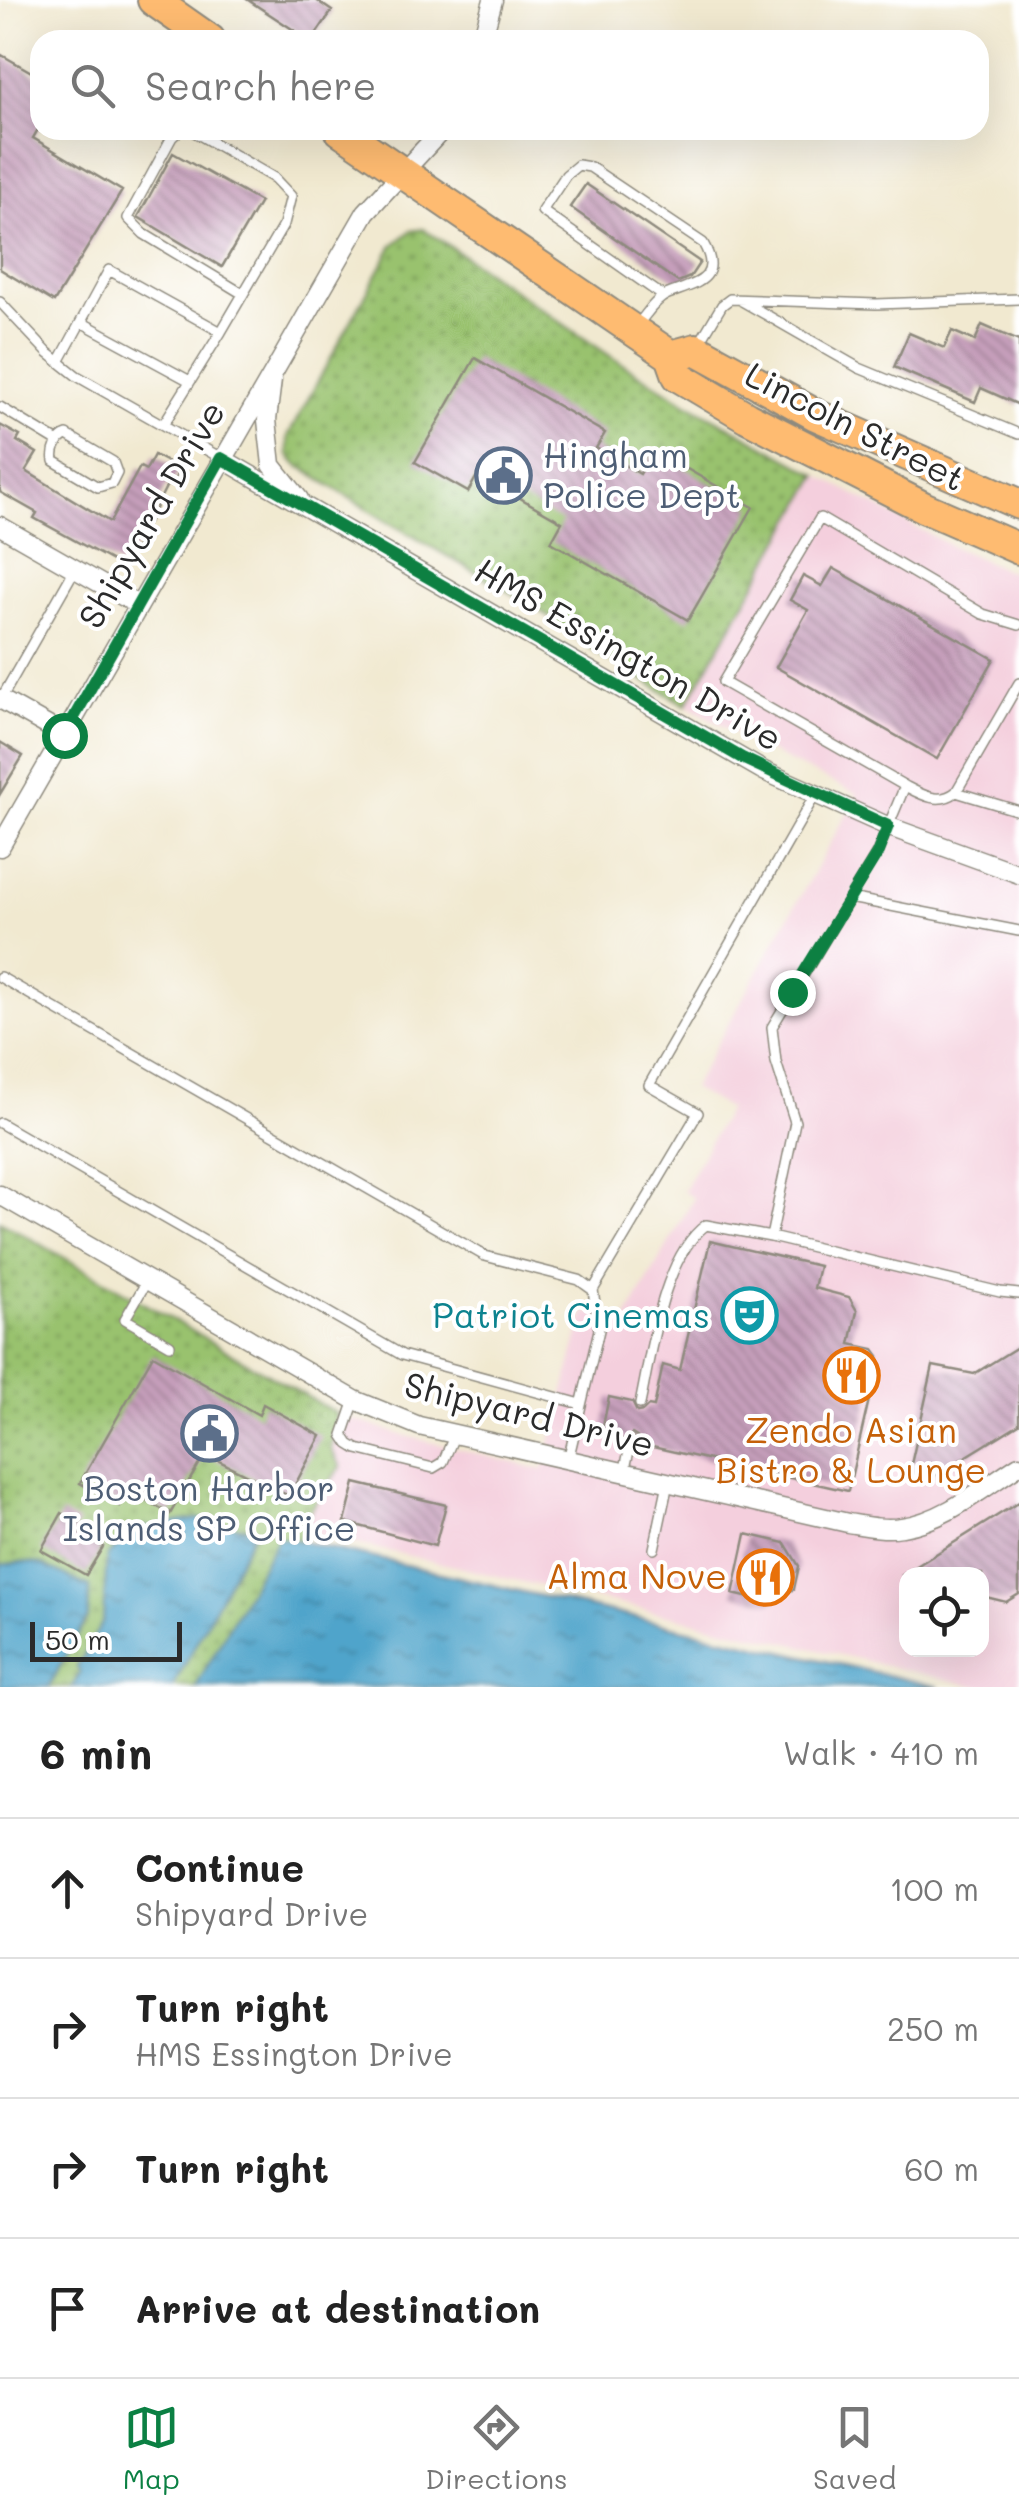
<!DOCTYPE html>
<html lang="en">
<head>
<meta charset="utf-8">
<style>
	:root { --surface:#fff; --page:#f2f2f2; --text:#222; --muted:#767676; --line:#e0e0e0; --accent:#0b8043 }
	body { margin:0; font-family:Mali,sans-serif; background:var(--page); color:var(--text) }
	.controls { position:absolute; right:30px; bottom:30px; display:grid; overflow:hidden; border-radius:20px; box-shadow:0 10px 40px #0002 }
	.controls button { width:90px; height:90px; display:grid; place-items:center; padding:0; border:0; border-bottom:2px solid var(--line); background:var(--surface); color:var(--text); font:50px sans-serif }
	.scale { position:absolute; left:30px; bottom:25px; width:152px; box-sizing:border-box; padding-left:10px; border:5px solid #2b2b2b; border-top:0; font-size:28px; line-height:35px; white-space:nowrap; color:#2b2b2b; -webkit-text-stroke:8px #fff; paint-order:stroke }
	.stop { position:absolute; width:30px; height:30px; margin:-22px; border:8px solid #0b8043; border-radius:50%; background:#fff }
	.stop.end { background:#0b8043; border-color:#fff; box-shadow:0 2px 10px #0008 }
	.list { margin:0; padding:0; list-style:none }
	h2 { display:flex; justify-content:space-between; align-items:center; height:130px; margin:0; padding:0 40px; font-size:42px }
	h2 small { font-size:32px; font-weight:400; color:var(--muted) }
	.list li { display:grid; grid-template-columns:65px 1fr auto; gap:30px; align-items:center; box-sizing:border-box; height:140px; padding:0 40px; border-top:2px solid var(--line) }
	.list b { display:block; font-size:38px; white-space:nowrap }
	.list p { margin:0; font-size:32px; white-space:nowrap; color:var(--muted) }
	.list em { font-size:32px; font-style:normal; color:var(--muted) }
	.icon { flex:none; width:55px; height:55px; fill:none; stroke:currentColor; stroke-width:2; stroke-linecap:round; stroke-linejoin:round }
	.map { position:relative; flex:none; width:1019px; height:1687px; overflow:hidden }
	.search { position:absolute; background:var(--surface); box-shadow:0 10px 40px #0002; left:30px; right:30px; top:30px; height:110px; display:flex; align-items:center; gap:25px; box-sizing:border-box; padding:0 35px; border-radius:30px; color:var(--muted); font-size:38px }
	.sheet { height:690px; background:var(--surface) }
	nav { display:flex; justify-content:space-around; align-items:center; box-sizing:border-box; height:140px; border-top:2px solid var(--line); background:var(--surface); font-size:28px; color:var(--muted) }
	nav a { display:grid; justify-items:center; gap:5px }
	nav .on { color:var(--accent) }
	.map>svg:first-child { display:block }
	.built { fill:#f4cfdd; fill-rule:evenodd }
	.green { fill:url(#green-dots); stroke:#62764c; stroke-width:2.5 }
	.water { fill:url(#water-ripples); stroke:#3d687b; stroke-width:2.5 }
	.building { fill:url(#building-back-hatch) }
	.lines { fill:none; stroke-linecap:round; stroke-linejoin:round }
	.lane-casing { stroke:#8e8a7e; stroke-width:12 }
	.street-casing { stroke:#8e8a7e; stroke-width:21 }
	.primary-casing { stroke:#8e8a7e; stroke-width:34 }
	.lane { stroke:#fff; stroke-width:9 }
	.street { stroke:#fff; stroke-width:18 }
	.primary { stroke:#febb71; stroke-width:30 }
	.route { stroke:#0b8043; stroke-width:12 }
	.labels { text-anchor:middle; stroke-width:8; stroke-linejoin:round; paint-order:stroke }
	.street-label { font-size:35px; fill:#2b2b2b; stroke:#fff }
	.service-label { font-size:35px; fill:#4e5e75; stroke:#fff; text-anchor:start }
	.culture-label { font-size:35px; fill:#0d838f; stroke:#fff; text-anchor:end }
	.food-label { font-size:35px; fill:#c56008; stroke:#fff }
</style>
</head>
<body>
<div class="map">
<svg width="1019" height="1687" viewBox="0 0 1019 1687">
	<defs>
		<pattern id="green-dots" width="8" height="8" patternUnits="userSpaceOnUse" patternTransform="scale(2.5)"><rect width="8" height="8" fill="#99c26e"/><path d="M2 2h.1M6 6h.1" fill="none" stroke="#7d9e5b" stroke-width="1.8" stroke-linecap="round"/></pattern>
		<pattern id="water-ripples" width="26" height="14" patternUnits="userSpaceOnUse" patternTransform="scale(2.5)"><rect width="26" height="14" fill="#4fa4cb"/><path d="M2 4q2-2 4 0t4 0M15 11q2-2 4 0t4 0" fill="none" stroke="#4286a5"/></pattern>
		<pattern id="building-back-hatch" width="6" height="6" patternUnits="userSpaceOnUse" patternTransform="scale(2.5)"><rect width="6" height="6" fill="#c69fbb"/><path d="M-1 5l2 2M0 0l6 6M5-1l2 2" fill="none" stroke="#a18298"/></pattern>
	</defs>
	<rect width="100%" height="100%" fill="#fff"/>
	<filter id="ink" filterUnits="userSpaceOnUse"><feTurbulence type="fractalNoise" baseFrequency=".01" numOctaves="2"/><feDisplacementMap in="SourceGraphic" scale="20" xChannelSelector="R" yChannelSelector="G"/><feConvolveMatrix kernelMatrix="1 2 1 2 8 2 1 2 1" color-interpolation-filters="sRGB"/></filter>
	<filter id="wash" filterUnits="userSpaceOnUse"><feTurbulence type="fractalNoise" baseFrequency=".0048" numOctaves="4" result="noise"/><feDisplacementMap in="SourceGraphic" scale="40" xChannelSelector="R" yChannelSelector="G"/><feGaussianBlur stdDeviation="2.25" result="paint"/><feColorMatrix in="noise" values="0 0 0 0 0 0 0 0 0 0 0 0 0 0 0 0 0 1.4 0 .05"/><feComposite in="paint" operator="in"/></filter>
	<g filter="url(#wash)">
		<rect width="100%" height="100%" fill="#f1e9d0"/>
		<path class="built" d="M818 475 953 547 1019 576V1687H980L301 1531 327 1483 334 1476 336 1462 331 1441 337 1414 398 1434 543 1470 585 1311 625 1321 694 1198 683 1191 728 1109 692 1088 858 794 789 762 686 705ZM906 1574H982V1650H906Z"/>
		<path class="green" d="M424 229 613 358 690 405 818 475 686 705 597 653 534 606 383 519 296 464 288 454V436L393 245 411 231Z
			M0 1221 337 1414 331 1449 341 1467C325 1489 304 1513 300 1541L278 1537 196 1687H173L255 1531 198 1519 179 1522 108 1556 103 1622 77 1667 80 1673 72 1687H48L88 1618 21 1562 0 1565Z"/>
		<path class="water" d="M198 1519 255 1530 173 1687H72L80 1673 77 1667 103 1621 107 1556 138 1529Z
			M278 1537 300 1541 939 1687H196Z
			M21 1562 40 1564 90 1587 88 1617 48 1687H0V1565Z"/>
		<g id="blocks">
			<path class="building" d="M248 0H316L332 11 312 40H309Z
				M0 54 40 77V126L33 138 122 191 54 302 0 269Z
				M173 153 260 202 222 267 138 217Z
				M586 184 700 262 690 277 678 282 570 207Z
				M982 325 1019 341V405L981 388 975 402 894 367 909 333 944 348 952 331 975 341Z
				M475 358 605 433 596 448 640 474 654 450 753 507 688 620 551 542 562 522 478 474 468 492 415 462Z
				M0 425 20 436 17 441 37 453 26 471 110 522 140 467 146 470 154 455 180 469 171 486 167 485 125 568 34 518 37 513 0 492Z
				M833 568 994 659 937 759 776 667 808 610 790 600 803 576 822 586Z
				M0 742 23 756 0 794Z
				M710 1241 819 1266 814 1288 849 1297 857 1311 850 1344 874 1349 879 1356 848 1491 639 1444 637 1437 632 1434 623 1440 601 1435 609 1397 632 1402 637 1412 643 1411 648 1406 654 1407 663 1365 680 1370Z
				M1019 1346V1424L925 1482 908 1478 933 1366 974 1374Z
				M153 1355 259 1415 263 1404 321 1436 289 1496 205 1454 170 1514 129 1490 120 1506 80 1483Z
				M355 1483 446 1505 435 1546 345 1522Z
				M1019 1502V1594L1006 1602 982 1596V1574H904Z
				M62 1513 79 1523 75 1530 103 1547 86 1575 41 1550Z
				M746 1534 785 1543 799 1566 794 1589 771 1603 733 1594Z"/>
		</g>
	</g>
	<g filter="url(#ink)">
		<use href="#blocks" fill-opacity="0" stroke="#8e8a7e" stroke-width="2.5"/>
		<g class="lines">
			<defs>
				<path id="lane" d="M180 130 172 137 128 218 144 234 243 294
					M191 130 274 178 291 196 284 224 221 332
					M742 301 859 368 1019 434
					M0 302 48 353 77 376 221 458
					M81 322 190 381
					M638 324C646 315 655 300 666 295 692 284 725 281 703 243L590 167 578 165 566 175 542 211 663 296
					M700 342 722 305 730 299 876 304 1019 299
					M59 362 109 270 221 332 163 425
					M0 407 58 442
					M67 435 113 462 117 473 112 483 98 487 54 461C52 451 57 438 67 435Z
					M1 699 75 569
					M905 786 723 682 820 518 983 614 1019 625
					M956 792 1019 683
					M850 898 1019 931
					M0 977 485 1256 579 1280 593 1290
					M0 1123 402 1355 581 1404
					M771 1237 795 1122 776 1062 772 1027 877 853 905 786C922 795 939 805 956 792L1019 811
					M147 1281 125 1319 170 1345
					M355 1400 343 1435 349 1444 357 1449 433 1468 443 1462 455 1434
					M640 1404C651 1354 662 1257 706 1225L771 1237 1000 1292 1019 1294
					M568 1460 599 1330 593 1290 698 1113 649 1085 815 795
					M624 1473 631 1442
					M654 1549 668 1483"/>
				<path id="street" d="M482 40 493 0
					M272 380 267 420 272 465 299 499
					M221 458 764 771 887 826 1019 874
					M0 526 138 605
					M0 699 64 735
					M0 847 366 212 442 130
					M0 1195 355 1400 419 1426 848 1523C866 1526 884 1530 902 1527 945 1521 984 1487 1019 1465"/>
				<path id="primary" d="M153 0 210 40
					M340 130 671 356 678 376 747 417 923 507 1019 549
					M671 356 696 349 816 415 1019 504"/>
			</defs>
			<use href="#lane" class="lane-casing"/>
			<use href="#street" class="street-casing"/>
			<use href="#primary" class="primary-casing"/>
			<use href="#lane" class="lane"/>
			<use href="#street" class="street"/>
			<use href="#primary" class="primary"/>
		</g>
	</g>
	<g class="lines" filter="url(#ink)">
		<path class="route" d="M64 735 221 458 742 758 888 826 877 854 792 992"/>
	</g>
	<defs>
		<symbol id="civic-ring" viewBox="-11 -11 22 22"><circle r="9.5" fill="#fff" stroke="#5c6f8a" stroke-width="1.5"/><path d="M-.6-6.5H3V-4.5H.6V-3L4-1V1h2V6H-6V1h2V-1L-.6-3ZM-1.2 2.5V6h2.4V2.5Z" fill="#5c6f8a"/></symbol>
		<symbol id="theatre-ring" viewBox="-11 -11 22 22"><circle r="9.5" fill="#fff" stroke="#0f9aa8" stroke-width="1.5"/><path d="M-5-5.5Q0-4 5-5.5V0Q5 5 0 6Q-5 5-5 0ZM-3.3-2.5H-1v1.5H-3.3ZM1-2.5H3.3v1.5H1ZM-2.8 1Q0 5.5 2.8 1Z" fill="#0f9aa8"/></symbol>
		<symbol id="restaurant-ring" viewBox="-11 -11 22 22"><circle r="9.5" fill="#fff" stroke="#e8710a" stroke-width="1.5"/><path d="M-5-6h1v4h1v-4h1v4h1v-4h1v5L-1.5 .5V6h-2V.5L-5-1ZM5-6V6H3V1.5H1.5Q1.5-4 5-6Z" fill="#e8710a"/></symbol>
	</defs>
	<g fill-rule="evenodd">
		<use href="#civic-ring" x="472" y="444" width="63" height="63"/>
		<use href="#theatre-ring" x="718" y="1284" width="63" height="63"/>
		<use href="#restaurant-ring" x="820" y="1344" width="63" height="63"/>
		<use href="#civic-ring" x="178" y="1402" width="63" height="63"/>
		<use href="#restaurant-ring" x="734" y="1546" width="63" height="63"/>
	</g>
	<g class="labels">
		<g class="street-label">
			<text transform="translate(855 427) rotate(27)" y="12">Lincoln Street</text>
			<text transform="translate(152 515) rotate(-60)" y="12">Shipyard Drive</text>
			<text transform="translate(628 655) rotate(30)" y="12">HMS Essington Drive</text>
			<text transform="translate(529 1415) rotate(14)" y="12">Shipyard Drive</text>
		</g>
		<g class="service-label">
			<text x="543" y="468">Hingham<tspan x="543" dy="40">Police Dept</tspan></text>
			<text x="209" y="1501" text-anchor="middle">Boston Harbor<tspan x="209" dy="40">Islands SP Office</tspan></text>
		</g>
		<g class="culture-label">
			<text x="710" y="1328">Patriot Cinemas</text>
		</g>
		<g class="food-label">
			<text x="851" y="1443">Zendo Asian<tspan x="851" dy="40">Bistro &amp; Lounge</tspan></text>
			<text x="727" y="1589" text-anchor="end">Alma Nove</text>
		</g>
	</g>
</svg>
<div class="controls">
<button><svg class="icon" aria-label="locate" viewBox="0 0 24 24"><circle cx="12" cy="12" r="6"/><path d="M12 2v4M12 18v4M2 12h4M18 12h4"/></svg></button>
</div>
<div class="scale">50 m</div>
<div class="stop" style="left:64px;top:735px"></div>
<div class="stop end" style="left:792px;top:992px"></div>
<div class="search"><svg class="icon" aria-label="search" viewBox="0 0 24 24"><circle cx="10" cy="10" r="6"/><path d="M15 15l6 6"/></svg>Search here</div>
</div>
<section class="sheet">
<h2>6 min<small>Walk · 410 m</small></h2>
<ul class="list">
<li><svg class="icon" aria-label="ahead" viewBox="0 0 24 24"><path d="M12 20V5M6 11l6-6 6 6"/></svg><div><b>Continue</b><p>Shipyard Drive</p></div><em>100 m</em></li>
<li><svg class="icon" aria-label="right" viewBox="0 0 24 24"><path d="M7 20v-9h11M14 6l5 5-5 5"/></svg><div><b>Turn right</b><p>HMS Essington Drive</p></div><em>250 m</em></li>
<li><svg class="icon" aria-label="right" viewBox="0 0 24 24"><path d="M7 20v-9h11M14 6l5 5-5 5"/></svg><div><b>Turn right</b></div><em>60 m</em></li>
<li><svg class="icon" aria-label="arrive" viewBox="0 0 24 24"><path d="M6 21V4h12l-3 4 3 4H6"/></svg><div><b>Arrive at destination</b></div></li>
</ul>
</section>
<nav>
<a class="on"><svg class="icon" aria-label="map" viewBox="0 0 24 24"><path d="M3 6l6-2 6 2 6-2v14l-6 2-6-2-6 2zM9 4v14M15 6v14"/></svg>Map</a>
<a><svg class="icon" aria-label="directions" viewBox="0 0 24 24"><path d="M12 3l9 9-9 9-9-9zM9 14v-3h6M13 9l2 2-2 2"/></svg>Directions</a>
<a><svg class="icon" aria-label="saved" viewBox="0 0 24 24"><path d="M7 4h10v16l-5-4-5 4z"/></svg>Saved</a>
</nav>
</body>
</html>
